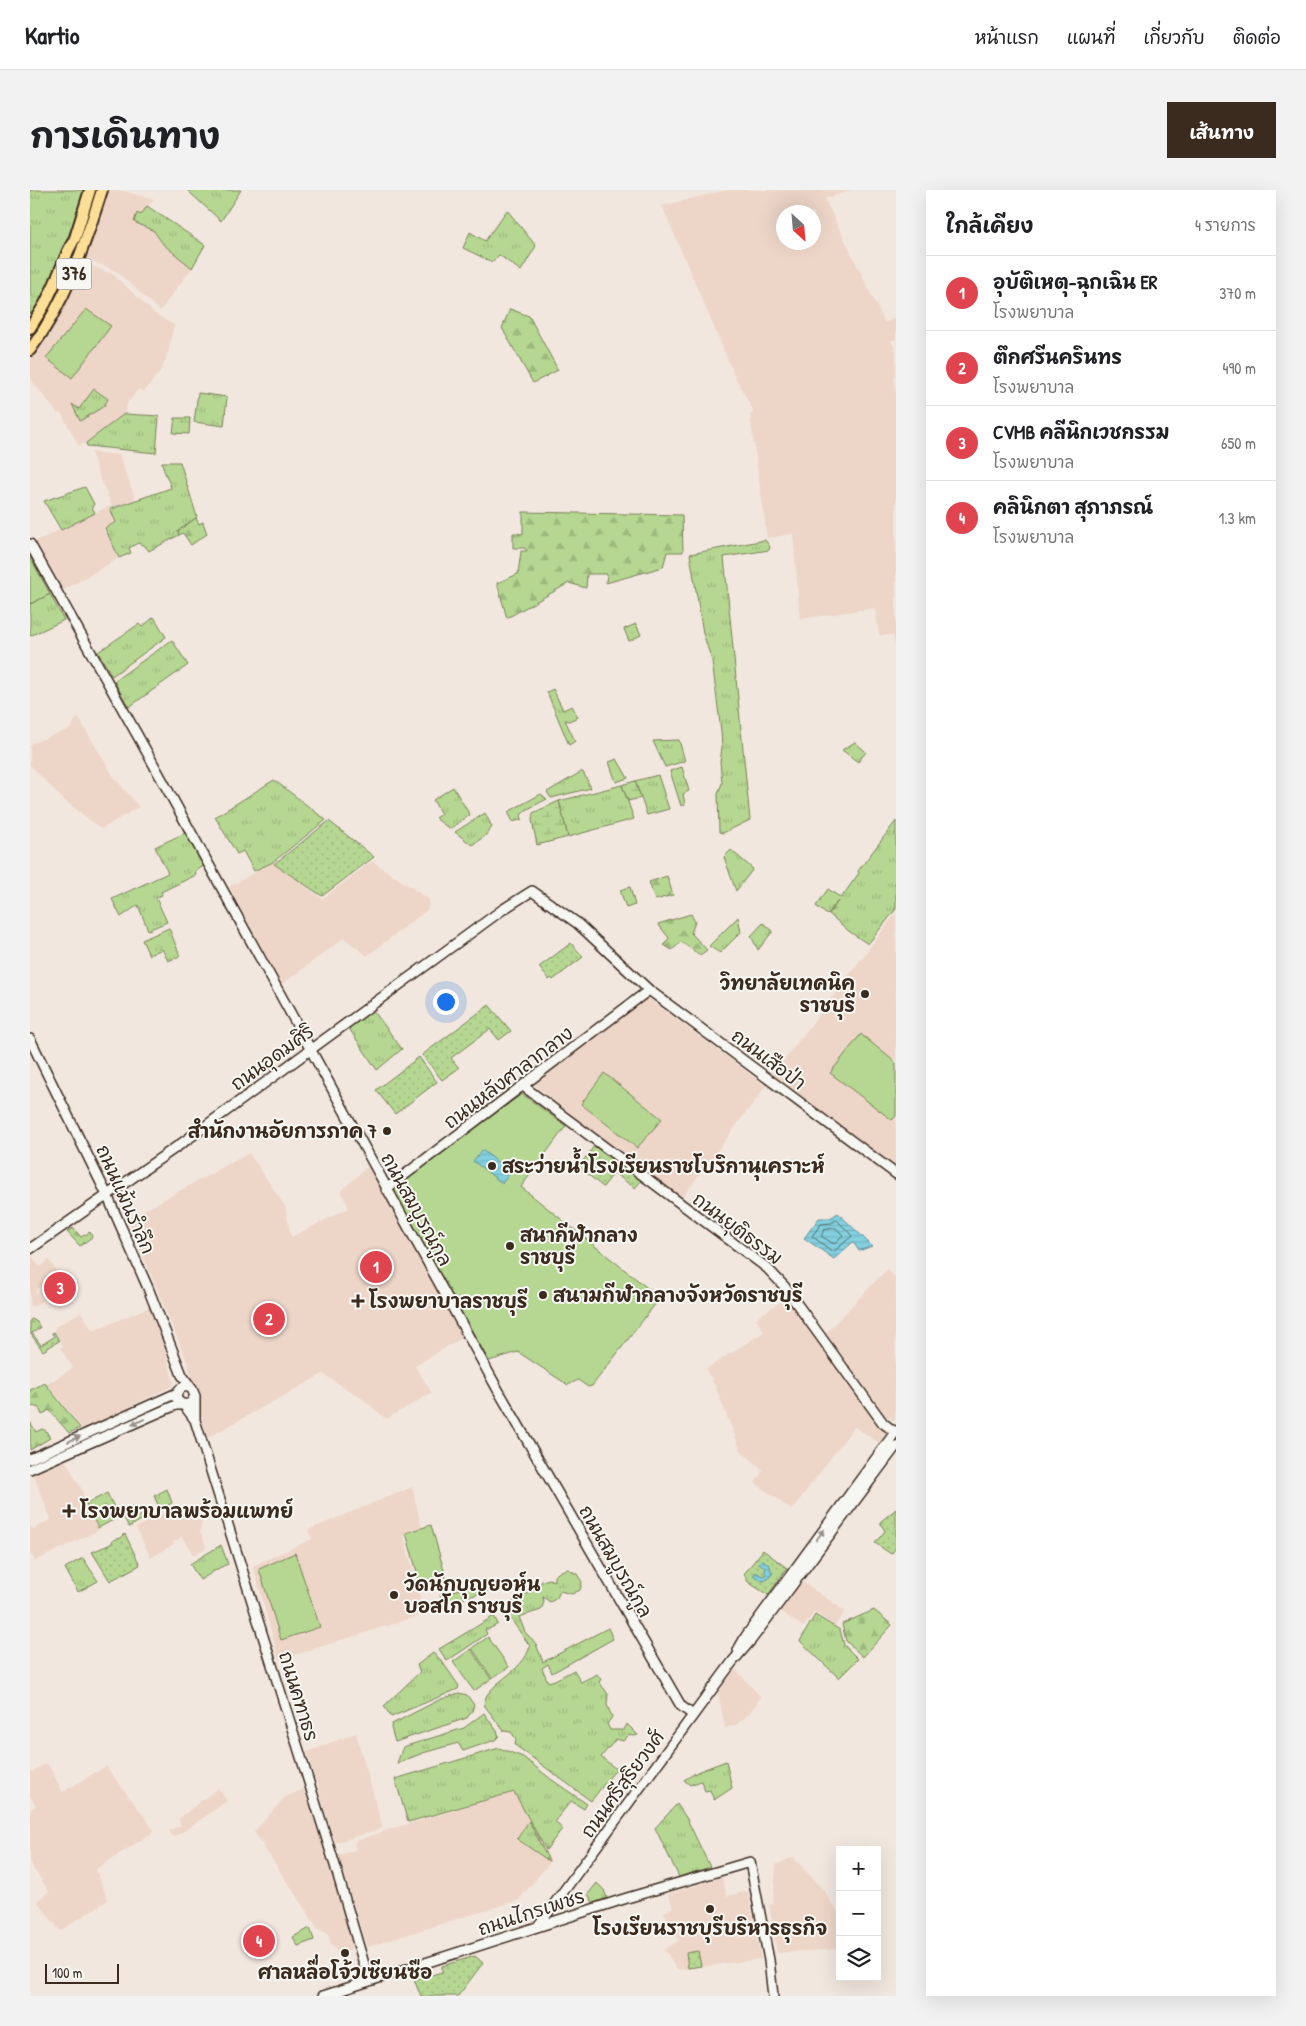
<!DOCTYPE html>
<html lang="th">
<head>
<meta charset="utf-8">
<style>
	:root { --surface:#fff; --page:#f2f2f2; --text:#202124; --muted:#757577; --line:#e0e0e0; --accent:#3b2a1e }
	body { margin:0; font-family:"Patrick Hand","Playpen Sans Thai",sans-serif; background:var(--page); color:var(--text) }
	.controls { position:absolute; right:15px; bottom:15px; display:grid; overflow:hidden; border-radius:0px; box-shadow:0 5px 20px #0002 }
	.controls button { width:45px; height:45px; display:grid; place-items:center; padding:0; border:0; border-bottom:1px solid var(--line); background:var(--surface); color:var(--text); font:25px sans-serif }
	.compass { position:absolute; left:746px; top:15px; width:45px; height:45px; border-radius:50%; background:var(--surface); box-shadow:0 5px 20px #0002; rotate:154deg }
	.scale { position:absolute; left:15px; bottom:12px; width:74px; box-sizing:border-box; padding-left:5px; border:2px solid #3b2a1e; border-top:0; font-size:14px; line-height:18px; white-space:nowrap; color:#3b2a1e; -webkit-text-stroke:4px #f6f6f2; paint-order:stroke }
	.you { position:absolute; left:415px; top:811px; width:18px; height:18px; margin:-12px; border:4px solid #fff; border-radius:50%; background:#1a73e8; box-shadow:0 0 0 8px #1a73e833 }
	.badge { display:grid; place-items:center; width:32px; height:32px; border-radius:50%; background:var(--accent); color:#fff; font-size:16px; font-weight:700 }
	.pin { position:absolute; translate:-50% -50%; border:2px solid #fff; box-shadow:0 1px 5px #0006 }
	.list { margin:0; padding:0; list-style:none }
	h2 { display:flex; justify-content:space-between; align-items:center; height:65px; margin:0; padding:0 20px; font-size:21px }
	h2 small { font-size:16px; font-weight:400; color:var(--muted) }
	.list li { display:grid; grid-template-columns:32px 1fr auto; gap:15px; align-items:center; box-sizing:border-box; height:75px; padding:0 20px; border-top:1px solid var(--line) }
	.list b { display:block; font-size:19px; white-space:nowrap }
	.list p { margin:0; font-size:16px; white-space:nowrap; color:var(--muted) }
	.list em { font-size:16px; font-style:normal; color:var(--muted) }
	.icon { flex:none; width:28px; height:28px; fill:none; stroke:currentColor; stroke-width:2; stroke-linecap:round; stroke-linejoin:round }
	.map { position:relative; flex:none; width:866px; height:1806px; overflow:hidden; border-radius:0px }
	header { display:flex; align-items:center; gap:30px; box-sizing:border-box; height:70px; padding:0 25px; background:var(--surface); border-bottom:1px solid var(--line) }
	header strong { font-size:24px }
	nav { display:flex; gap:28px; margin-inline-start:auto; font-size:18px }
	.intro { display:flex; align-items:center; justify-content:space-between; box-sizing:border-box; height:120px; padding:0 30px }
	h1 { margin:0; font-size:35px }
	.button { padding:12px 22px; border-radius:0px; background:var(--accent); color:#fff; font-size:18px; font-weight:700 }
	main { display:flex; gap:30px; padding:0 30px }
	aside { flex:1; background:var(--surface); border-radius:0px; box-shadow:0 5px 20px #0002 }
	.map>svg:first-child { display:block }
	.built { fill:#edd6c8; fill-rule:evenodd }
	.grass { fill:url(#grass-tufts); stroke:#788058 }
	.forest { fill:url(#forest-firs); stroke:#788058 }
	.wetland { fill:url(#wetland-marsh); stroke:#788058 }
	.park { fill:url(#park-dots); stroke:#788058 }
	.pitch { fill:#b5d791; stroke:#788058 }
	.water { fill:url(#water-rules); stroke:#668e92 }
	.lines { fill:none; stroke-linecap:round; stroke-linejoin:round }
	.shore { stroke:#576c6c; stroke-width:1 }
	.secondary-casing { stroke:#3b2a1e; stroke-width:12 }
	.primary-casing { stroke:#3b2a1e; stroke-width:14 }
	.secondary { stroke:#f6f6f2; stroke-width:9 }
	.primary { stroke:#fdde96; stroke-width:10 }
	.oneway { fill:#989088 }
	.poi-dot { fill:#3b2a1e; stroke:#f6f6f2; stroke-width:2 }
	.labels { text-anchor:middle; stroke-width:4; stroke-linejoin:round; paint-order:stroke }
	.shield { fill:#f6f6f2; stroke:#73675e; stroke-width:1 }
	.shield-label { font-size:18px; font-weight:bold; fill:#3b2a1e }
	.poi-label { font-size:19px; font-weight:bold; fill:#3b2a1e; stroke:#f6f6f2; text-anchor:start }
	.street-label { font-size:19px; fill:#3b2a1e; stroke:#f6f6f2 }
</style>
</head>
<body>
<header>
<strong>Kartio</strong>
<nav><a>หน้าแรก</a><a>แผนที่</a><a>เกี่ยวกับ</a><a>ติดต่อ</a></nav>
</header>
<div class="intro"><h1>การเดินทาง</h1><a class="button">เส้นทาง</a></div>
<main>
<div class="map">
<svg width="866" height="1806" viewBox="0 0 866 1806">
	<defs>
		<pattern id="grass-tufts" width="24" height="20" patternUnits="userSpaceOnUse" patternTransform="scale(1.25)"><rect width="24" height="20" fill="#b5d791"/><path d="M3 7l-1-3M5 7V3M7 7l1-3M15 17l-1-3M17 17v-4M19 17l1-3" fill="none" stroke="#9db97d"/></pattern>
		<pattern id="forest-firs" width="22" height="20" patternUnits="userSpaceOnUse" patternTransform="scale(1.25)"><rect width="22" height="20" fill="#b5d791"/><path d="M5 1l3.5 6h-7zM16 11l3.5 6h-7z" fill="#9db97d"/></pattern>
		<pattern id="wetland-marsh" width="20" height="14" patternUnits="userSpaceOnUse" patternTransform="scale(1.25)"><rect width="20" height="14" fill="#b5d791"/><path d="M1 5h8M5 5V1M11 12h8M15 12V8" fill="none" stroke="#9db97d"/></pattern>
		<pattern id="park-dots" width="8" height="8" patternUnits="userSpaceOnUse" patternTransform="scale(1.25)"><rect width="8" height="8" fill="#b5d791"/><path d="M2 2h.1M6 6h.1" fill="none" stroke="#9db97d" stroke-width="1.8" stroke-linecap="round"/></pattern>
		<pattern id="water-rules" width="6" height="5" patternUnits="userSpaceOnUse" patternTransform="scale(1.25)"><rect width="6" height="5" fill="#82d0e0"/><path d="M0 2.5h6" fill="none" stroke="#71b3c0"/></pattern>
	</defs>
	<rect width="100%" height="100%" fill="#f2e7df"/>
	<filter id="ink" filterUnits="userSpaceOnUse"><feTurbulence type="fractalNoise" baseFrequency=".02" numOctaves="2"/><feDisplacementMap in="SourceGraphic" scale="10" xChannelSelector="R" yChannelSelector="G"/><feConvolveMatrix kernelMatrix="1 2 1 2 8 2 1 2 1" color-interpolation-filters="sRGB"/></filter>
	<g filter="url(#ink)">
		<path class="built" d="M78 0H89L124 9 104 32 124 41 133 54 162 78 130 121 86 81 55 68Z
			M696 0H821L795 9 855 133 866 127V149L861 151 866 160V187L864 189 866 202V459L863 445H849L845 418 770 429 763 344 737 348 720 225 724 222 706 189 632 16ZM754 22H784V52H754Z
			M53 72 84 85 125 124 144 135 138 163 132 179 114 202 109 199 98 212 94 224 56 253 49 256 31 223 28 224 0 188V164L23 133Z
			M61 262 89 265 106 310 83 318 69 286Z
			M79 316 86 332 75 338 89 368 32 401 4 352Z
			M48 527 84 587 109 617 71 639 33 609 0 575V557L2 553 40 539Z
			M342 671 400 710 397 720 337 766 314 748 251 795 199 697 243 672 292 709Z
			M866 723V978L742 886Z
			M618 808 736 896 652 1008 620 986 505 896 506 893Z
			M219 963 255 1016 261 1047 319 1018 311 1001 340 974 434 1147 385 1176 402 1203 356 1229 334 1210 293 1184 177 1248 158 1174 98 1029Z
			M0 1064 10 1077 19 1070 29 1084 5 1100 12 1111 3 1117 0 1114Z
			M857 1079 866 1088 865 1230 856 1227 796 1143Z
			M758 1107 857 1246 851 1254 824 1237 762 1320 725 1293 733 1280 711 1261 684 1194 676 1179 734 1142 726 1128Z
			M119 1117 134 1155 144 1195 53 1240 17 1194 43 1178 30 1158 33 1156 24 1141 25 1137 51 1122 63 1141Z
			M35 1269 52 1300 56 1314 69 1340 5 1371 0 1362V1335L3 1339 21 1329 3 1285Z
			M382 1297 392 1339 374 1346 394 1424 249 1470 223 1376 282 1349 278 1340Z
			M147 1315 153 1327 162 1323 172 1331 170 1342 177 1357 163 1365 152 1347 143 1352 144 1354 121 1368 106 1338Z
			M770 1390 815 1421 805 1436 785 1422 773 1437 749 1420Z
			M705 1479 731 1507 718 1525 706 1535 695 1538 688 1502Z
			M326 1543 353 1638 305 1653 277 1562Z
			M17 1573 33 1602 76 1576 125 1641 66 1679 78 1710 30 1741 7 1711 19 1701 0 1674V1620L6 1616 0 1606V1583Z
			M188 1598 197 1611 156 1640 143 1647 139 1641 151 1635 148 1629Z
			M277 1598 327 1757 307 1764 305 1757 301 1756 298 1744 288 1739 224 1642 255 1607Z
			M484 1602 521 1671 489 1710 337 1757 308 1665 326 1660 324 1652 357 1640Z
			M763 1667 794 1701 810 1725V1759L747 1763 739 1715 743 1714 746 1675Z
			M692 1687 697 1706 718 1701 731 1769 647 1780 634 1759 649 1751 634 1722 643 1717 638 1704Z"/>
		<path class="grass" d="M0 0H55L20 96 0 133Z
			M157 0H211L191 31Z
			M117 16 175 55 162 78 133 54 124 41 104 32 107 23 111 25Z
			M477 20 506 56 491 81 469 65 462 72 433 58 440 42 455 51Z
			M64 199 78 209 74 216 50 231 42 214 49 219Z
			M168 203 197 207 194 236 164 232Z
			M94 224 129 226 126 263 57 256 56 253Z
			M145 228H160L159 244 143 243Z
			M132 272H150L167 327 148 341 149 345 119 361 115 356 108 353 99 358 101 363 89 368 75 338 86 332 80 319 141 298C138 288 133 281 132 272Z
			M55 297 64 314 62 317 65 323 31 340 14 311Z
			M735 350 740 357 739 360 694 367 720 630 693 643 689 642 688 604 692 593 690 572 692 557 691 541 682 471 673 443 660 364Z
			M20 404 34 430 0 446V414Z
			M124 427 136 447 82 486 68 462 109 434 112 437Z
			M142 450 158 475 99 517 84 491Z
			M523 499 533 520 542 516 548 527 539 531 535 530 545 551 539 555 517 502Z
			M649 550 655 571 635 577 623 551Z
			M825 552 836 562 828 572 812 560Z
			M587 569 598 588 586 592 579 572Z
			M652 577 659 601 653 604 655 615 651 616 640 581Z
			M551 582H553L561 598 521 608 517 602Z
			M628 585 639 619 617 625 605 591Z
			M244 590 296 630 243 672 224 681 213 661 207 664 185 627Z
			M592 595 604 629 538 647 529 611Z
			M423 597 440 625 420 639 405 628 411 624 403 610Z
			M511 604 517 609 496 620 491 625 492 629 483 632 478 622Z
			M455 623 462 637 455 646 442 655 425 642Z
			M866 631V719L838 754 820 742 799 724 808 711 797 725 786 716 798 699 811 708 829 683 828 681Z
			M155 643 174 676 165 681 166 685 131 702 132 705 126 708 137 732 118 740 108 715 91 727 82 709 138 683 125 657Z
			M701 660 723 679 706 701 694 667Z
			M600 697 605 715 596 718 590 700Z
			M708 727 711 742 690 763 679 756Z
			M733 733 743 741 728 760 721 746Z
			M139 738 150 766 138 771 132 759 119 765 112 750Z
			M343 820 372 859 347 880 318 837Z
			M137 1299 142 1313 130 1319 124 1306Z
			M191 1355 198 1374C185 1379 181 1384 170 1390L160 1374Z
			M53 1368 68 1391 48 1402 35 1378Z
			M538 1379 547 1384 552 1392 550 1400 542 1404 530 1401 527 1408 520 1412 513 1407 514 1412 511 1420 489 1427 495 1442 506 1454 513 1472 578 1438 583 1449 522 1483 518 1474 512 1478 518 1492 525 1490 544 1480 551 1492 567 1484 571 1489 569 1492 578 1504 577 1515 582 1527 577 1534 580 1540H594L597 1534 608 1545 604 1546 599 1545 593 1551 586 1549 571 1567 586 1579 561 1611 485 1555 486 1549 481 1542 474 1541 454 1515C454 1494 494 1483 500 1456L475 1421 484 1410 508 1398 512 1391 519 1389 524 1391V1386L531 1381Z
			M785 1425 810 1440 814 1455 828 1469 809 1488 770 1451Z
			M464 1426 468 1434 459 1439H455L457 1444 417 1471 409 1459Z
			M403 1463 411 1470 429 1496 428 1499 361 1527 354 1516 390 1482 387 1475Z
			M429 1503 437 1505 444 1515 442 1521 437 1528 365 1552 361 1538 362 1534 409 1510Z
			M454 1523 467 1541 469 1546 465 1550 433 1561 428 1553 393 1563 367 1573 373 1557 434 1538Z
			M469 1558 493 1567 522 1590 557 1614 554 1619 541 1611 525 1631 532 1639 516 1660 484 1602 378 1632 365 1589Z
			M696 1571 702 1598 684 1610 680 1600 675 1601 671 1591 660 1595 654 1590 667 1582Z
			M647 1614 657 1629 680 1677 649 1687 625 1638Z
			M499 1631 519 1671 487 1649Z
			M567 1693 574 1700 577 1708 563 1713 558 1704Z
			M280 1738 284 1750 268 1756 263 1747Z"/>
		<path class="forest" d="M480 119 499 126 528 180 503 193 472 138Z
			M493 322 652 325 653 362H637L633 377 576 393 577 384H557L556 398 539 393 477 428 467 393 488 384 491 361H497L495 358H483V343L493 344Z
			M166 328 169 334 173 332 177 344 161 355 153 343 149 345 148 341Z
			M637 686 643 705 625 710 619 692Z
			M661 724 665 732 661 743 677 760 670 765 651 752 642 760 634 755 639 748 628 734Z
			M43 1038 51 1047 60 1042 62 1047 50 1056 37 1042Z
			M15 1193 50 1238 39 1243 19 1220 12 1225 9 1218 3 1216 0 1218V1200Z
			M0 1232 6 1242 12 1239 16 1241 20 1248 0 1260Z
			M77 1303 89 1327 68 1338 56 1314Z
			M844 1420 862 1435 833 1467 816 1451 812 1434Z"/>
		<path class="wetland" d="M605 591 611 608 598 611 592 595Z
			M529 611 538 647 507 655 502 630 503 623Z"/>
		<path class="park" d="M606 434 611 445 599 451 594 439Z
			M299 631 344 667 292 706 244 674Z
			M541 753 553 767 523 790 521 788 519 790 509 777Z
			M459 815 481 841 469 850 460 839 421 868 429 878 412 890 392 865Z
			M389 867 407 892 365 924 346 900Z
			M564 956 612 990 605 998 584 983 573 997 550 978V975Z
			M2 1129 7 1132 10 1138 2 1143 11 1155 24 1147 22 1143 24 1142 29 1151 13 1161 0 1143V1130Z
			M103 1316 104 1319 100 1321 104 1329 114 1324 115 1328 99 1337 90 1321Z
			M866 1319V1358L861 1364 845 1353 855 1341 850 1332Z
			M95 1344 110 1375 80 1391 62 1362 81 1354 83 1350 91 1348Z
			M733 1360 757 1378 738 1405 718 1392 714 1384Z
			M668 1761 671 1776 658 1778 656 1763Z
			M445 1766 453 1773 428 1806H391L384 1790 412 1782V1776Z"/>
		<path class="pitch" d="M56 119 81 136 42 188 16 168Z
			M0 367 20 404 0 414Z
			M831 844 866 873V926L862 930 800 883Z
			M574 883 632 929 607 958 551 914Z
			M492 904 536 936 491 997 630 1108 562 1196 558 1197 548 1190 538 1195 488 1162 459 1171 365 1004V996Z
			M401 1335 417 1391 392 1400 376 1343Z
			M265 1363 290 1437 251 1450 229 1379Z
			M455 1389 458 1401 438 1407 434 1396Z
			M432 1398 435 1408 415 1415 410 1405Z
			M458 1447 479 1477 462 1488 442 1458Z
			M441 1459 461 1489 444 1501 423 1472Z"/>
		<path class="water" d="M452 960 481 982 472 993 443 971Z
			M808 1023 842 1056 829 1061 823 1052 804 1069 774 1048 789 1028H800Z
			M732 1369 740 1376 742 1384 738 1389 733 1391 723 1386 726 1382 732 1386 735 1385V1378L729 1373Z"/>
		<g class="lines">
			<path class="shore" d="M807 1030 822 1046 803 1062 782 1046 791 1034 801 1033Z
				M806 1038 813 1045 804 1054 791 1046 794 1040Z"/>
			<defs>
				<path id="secondary" d="M0 354 119 566 468 1200 651 1516 663 1525
					M0 849 77 1005 118 1098 152 1185 162 1199
					M493 896 737 1078 754 1096 853 1233 865 1242
					M356 999 619 800
					M0 1059 155 951 472 720 502 701 547 733 619 800 866 984
					M165 1206 161 1213C154 1216 148 1214 146 1206 148 1198 155 1194 162 1199L165 1206V1230
					M154 1215 165 1230 304 1672 339 1791
					M0 1269 147 1203
					M0 1279 146 1215H153
					M708 1460 716 1446 866 1241
					M508 1736 703 1471 722 1449 866 1256
					M293 1806 597 1708 720 1672 739 1770 743 1806"/>
				<path id="primary" d="M0 138 15 114 25 93 38 61 45 48 60 0
					M0 160C36 112 54 57 72 0"/>
			</defs>
			<use href="#secondary" class="secondary-casing"/>
			<use href="#primary" class="primary-casing"/>
			<use href="#secondary" class="secondary"/>
			<use href="#primary" class="primary"/>
		</g>
		<defs><path id="oneway-solid" d="M-6-.8H1V-3.2L6.5 0L1 3.2V.8H-6Z" transform="scale(1.25)"/></defs>
		<g class="oneway">
			<use href="#oneway-solid" transform="translate(108 1232) rotate(156)"/>
			<use href="#oneway-solid" transform="translate(44 1249) rotate(-24)"/>
			<use href="#oneway-solid" transform="translate(790 1345) rotate(-53)"/>
		</g>
	</g>
	<g class="poi-dot">
		<circle cx="835" cy="804" r="5"/>
		<circle cx="357" cy="941" r="5"/>
		<circle cx="462" cy="976" r="5"/>
		<circle cx="480" cy="1056" r="5"/>
		<circle cx="513" cy="1105" r="5"/>
		<path d="M325.5 1103.5h5v5h5v5h-5v5h-5v-5h-5v-5h5z"/>
		<path d="M36.5 1313.5h5v5h5v5h-5v5h-5v-5h-5v-5h5z"/>
		<circle cx="364" cy="1405" r="5"/>
		<circle cx="680" cy="1719" r="5"/>
		<circle cx="315" cy="1763" r="5"/>
	</g>
	<g class="labels">
		<rect class="shield" x="26.5" y="68.5" width="35" height="31" rx="4"/>
		<g class="shield-label">
			<text x="44" y="90">376</text>
		</g>
		<g class="poi-label">
			<text x="825" y="800" text-anchor="end">วิทยาลัยเทคนิค<tspan x="825" dy="22">ราชบุรี</tspan></text>
			<text x="347" y="948" text-anchor="end">สำนักงานอัยการภาค 7</text>
			<text x="472" y="983">สระว่ายน้ำโรงเรียนราชโบริกานุเคราะห์</text>
			<text x="490" y="1052">สนากีฬากลาง<tspan x="490" dy="22">ราชบุรี</tspan></text>
			<text x="523" y="1112">สนามกีฬากลางจังหวัดราชบุรี</text>
			<text x="339" y="1118">โรงพยาบาลราชบุรี</text>
			<text x="50" y="1328">โรงพยาบาลพร้อมแพทย์</text>
			<text x="374" y="1401">วัดนักบุญยอห์น<tspan x="374" dy="22">บอสโก ราชบุรี</tspan></text>
			<text x="680" y="1745" text-anchor="middle">โรงเรียนราชบุรีบริหารธุรกิจ</text>
			<text x="315" y="1789" text-anchor="middle">ศาลหลื่อโจ้วเซียนซือ</text>
		</g>
		<g class="street-label">
			<text transform="translate(242 867) rotate(-36)" y="7">ถนนอุดมศิริ</text>
			<text transform="translate(739 869) rotate(37)" y="7">ถนนเสือป่า</text>
			<text transform="translate(478 887) rotate(-37)" y="7">ถนนหลังศาลากลาง</text>
			<text transform="translate(96 1009) rotate(66)" y="7">ถนนแม้นรำลึก</text>
			<text transform="translate(387 1019) rotate(61)" y="7">ถนนสมบูรณ์กูล</text>
			<text transform="translate(708 1038) rotate(37)" y="7">ถนนยุติธรรม</text>
			<text transform="translate(586 1371) rotate(60)" y="7">ถนนสมบูรณ์กูล</text>
			<text transform="translate(269 1506) rotate(73)" y="7">ถนนคฑาธร</text>
			<text transform="translate(592 1594) rotate(-54)" y="7">ถนนศรีสุริยวงศ์</text>
			<text transform="translate(501 1722) rotate(-18)" y="7">ถนนไกรเพชร</text>
		</g>
	</g>
</svg>
<div class="controls">
<button>+</button>
<button>−</button>
<button><svg class="icon" aria-label="layers" viewBox="0 0 24 24"><path d="M12 4l9 5-9 5-9-5zM3 14l9 5 9-5"/></svg></button>
</div>
<svg class="compass" viewBox="-18 -18 36 36"><path d="M0-13l5 13h-10z" fill="#e53935"/><path d="M0 13l5-13h-10z" fill="#757577"/></svg>
<div class="scale">100 m</div>
<div class="you"></div>
<div class="pin badge" style="left:346px;top:1077px;background:#e0444e">1</div>
<div class="pin badge" style="left:239px;top:1129px;background:#e0444e">2</div>
<div class="pin badge" style="left:30px;top:1098px;background:#e0444e">3</div>
<div class="pin badge" style="left:229px;top:1751px;background:#e0444e">4</div>
</div>
<aside>
<h2>ใกล้เคียง<small>4 รายการ</small></h2>
<ul class="list">
<li><span class="badge" style="background:#e0444e">1</span><div><b>อุบัติเหตุ-ฉุกเฉิน ER</b><p>โรงพยาบาล</p></div><em>370 m</em></li>
<li><span class="badge" style="background:#e0444e">2</span><div><b>ตึกศรีนครินทร</b><p>โรงพยาบาล</p></div><em>490 m</em></li>
<li><span class="badge" style="background:#e0444e">3</span><div><b>CVMB คลีนิกเวชกรรม</b><p>โรงพยาบาล</p></div><em>650 m</em></li>
<li><span class="badge" style="background:#e0444e">4</span><div><b>คลินิกตา สุภาภรณ์</b><p>โรงพยาบาล</p></div><em>1.3 km</em></li>
</ul>
</aside>
</main>
</body>
</html>
